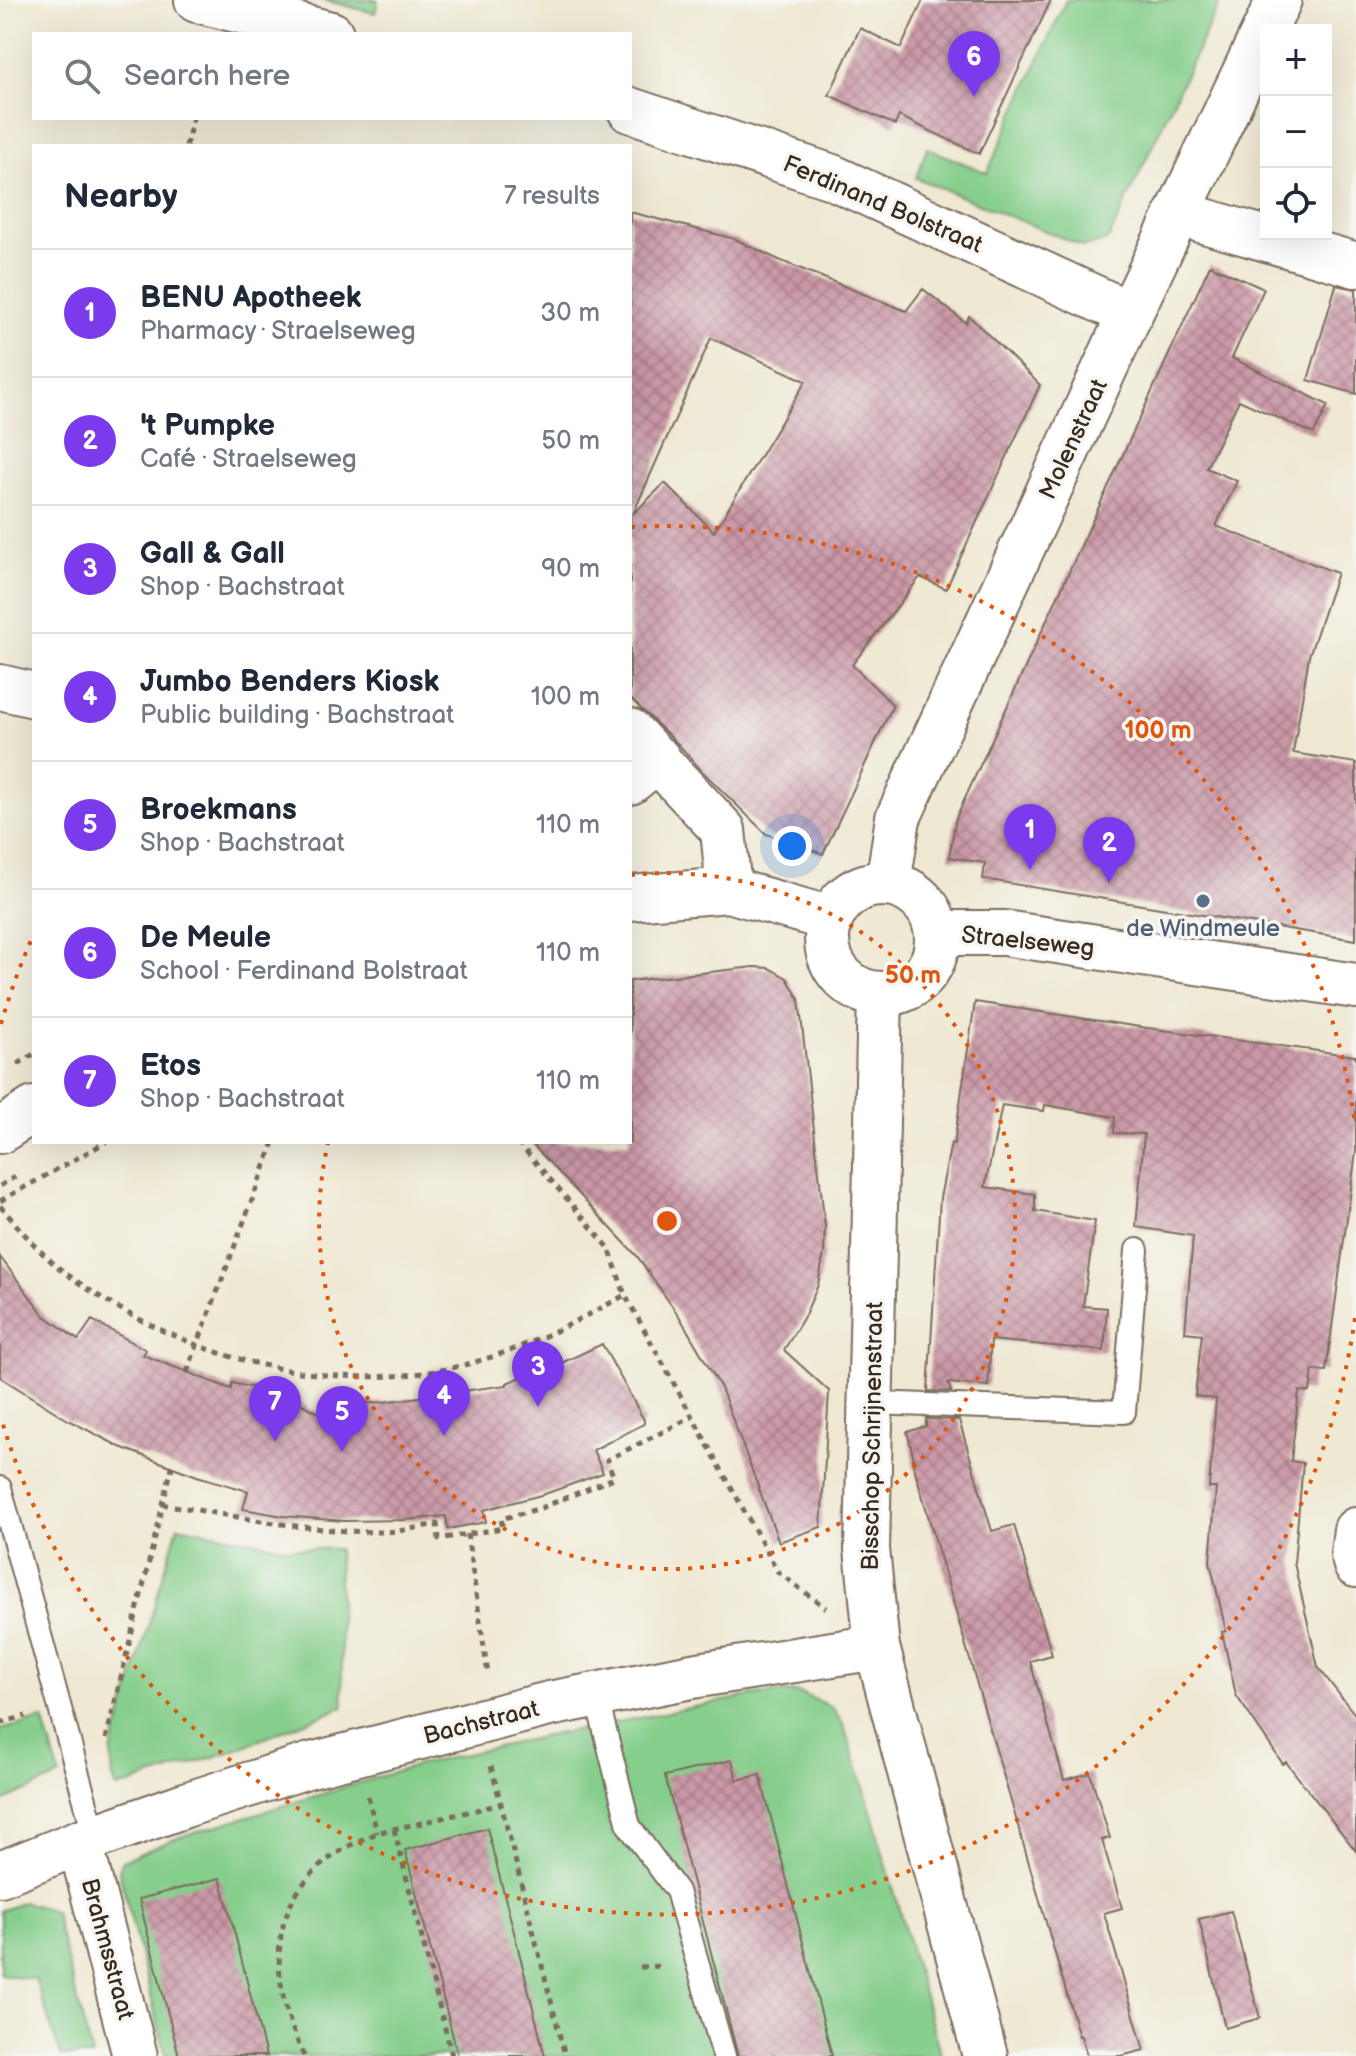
<!DOCTYPE html>
<html lang="en">
<head>
<meta charset="utf-8">
<style>
	:root { --surface:#fff; --page:#f6f6f7; --text:#1f2937; --muted:#747a83; --line:#e0e1e3; --accent:#7c3aed }
	body { margin:0; font-family:"Balsamiq Sans",sans-serif; background:var(--page); color:var(--text) }
	.controls { position:absolute; right:24px; top:24px; display:grid; overflow:hidden; border-radius:0px; box-shadow:0 8px 32px #0002 }
	.controls button { width:72px; height:72px; display:grid; place-items:center; padding:0; border:0; border-bottom:2px solid var(--line); background:var(--surface); color:var(--text); font:40px sans-serif }
	.you { position:absolute; left:792px; top:846px; width:28px; height:28px; margin:-20px; border:6px solid #fff; border-radius:50%; background:#1a73e8; box-shadow:0 0 0 12px #1a73e833 }
	.badge { display:grid; place-items:center; width:52px; height:52px; border-radius:50%; background:var(--accent); color:#fff; font-size:26px; font-weight:700 }
	.pin { position:absolute; translate:-50% -66px; filter:drop-shadow(0 2px 4px #0008) }
	.pin::after { content:''; position:absolute; top:42px; width:28px; height:24px; background:inherit; clip-path:polygon(0 0,100% 0,50% 100%) }
	.list { margin:0; padding:0; list-style:none }
	h2 { display:flex; justify-content:space-between; align-items:center; height:104px; margin:0; padding:0 32px; font-size:34px }
	h2 small { font-size:26px; font-weight:400; color:var(--muted) }
	.list li { display:grid; grid-template-columns:52px 1fr auto; gap:24px; align-items:center; box-sizing:border-box; height:128px; padding:0 32px; border-top:2px solid var(--line) }
	.list b { display:block; font-size:30px; white-space:nowrap }
	.list p { margin:0; font-size:26px; white-space:nowrap; color:var(--muted) }
	.list em { font-size:26px; font-style:normal; color:var(--muted) }
	.icon { flex:none; width:44px; height:44px; fill:none; stroke:currentColor; stroke-width:2; stroke-linecap:round; stroke-linejoin:round }
	.map { position:relative; flex:none; width:1356px; height:2056px; overflow:hidden }
	.search { position:absolute; background:var(--surface); box-shadow:0 8px 32px #0002; left:32px; top:32px; width:600px; height:88px; display:flex; align-items:center; gap:20px; box-sizing:border-box; padding:0 28px; border-radius:0px; color:var(--muted); font-size:30px }
	.panel { position:absolute; background:var(--surface); box-shadow:0 8px 32px #0002; left:32px; top:144px; width:600px; height:1000px; border-radius:0px }
	.map>svg:first-child { display:block }
	.grass { fill:#85ce8b; stroke:#607c54; stroke-width:2 }
	.building { fill:url(#building-cross-hatch); fill-rule:evenodd }
	.lines { fill:none; stroke-linecap:round; stroke-linejoin:round }
	.service-casing { stroke:#7a6c5d; stroke-width:26 }
	.minor-casing { stroke:#7a6c5d; stroke-width:48 }
	.tertiary-casing { stroke:#7a6c5d; stroke-width:48 }
	.path { stroke:#7a6c5d; stroke-width:5; stroke-dasharray:6 6; stroke-linecap:butt }
	.service { stroke:#fff; stroke-width:22 }
	.minor { stroke:#fff; stroke-width:44 }
	.tertiary { stroke:#fff; stroke-width:44 }
	.ring { fill:none; stroke:#df570d; stroke-width:4; stroke-dasharray:4 8 }
	.service-dot { fill:#5c6f8a; stroke:#f6f6f2; stroke-width:3 }
	.labels { text-anchor:middle; stroke-width:7; stroke-linejoin:round; paint-order:stroke }
	.street-label { font-size:24px; fill:#3b2a1e; stroke:#f6f6f2 }
	.service-label { font-size:24px; fill:#4e5e75; stroke:#f6f6f2 }
	.centre { fill:#df570d; stroke:#f6f6f2; stroke-width:4 }
	.ring-label { font-size:24px; text-anchor:middle; font-weight:bold; fill:#df570d; stroke:#f6f6f2; stroke-width:7; stroke-linejoin:round; paint-order:stroke }
</style>
</head>
<body>
<div class="map">
<svg width="1356" height="2056" viewBox="0 0 1356 2056">
	<defs>
		<pattern id="building-cross-hatch" width="8" height="8" patternUnits="userSpaceOnUse" patternTransform="scale(2)"><rect width="8" height="8" fill="#cb98a7"/><path d="M0 0l8 8M0 8l8-8" fill="none" stroke="#a67c87"/></pattern>
	</defs>
	<rect width="100%" height="100%" fill="#f6f6f2"/>
	<filter id="ink" filterUnits="userSpaceOnUse"><feTurbulence type="fractalNoise" baseFrequency=".0125" numOctaves="2"/><feDisplacementMap in="SourceGraphic" scale="16" xChannelSelector="R" yChannelSelector="G"/><feConvolveMatrix kernelMatrix="1 2 1 2 8 2 1 2 1" color-interpolation-filters="sRGB"/></filter>
	<filter id="wash" filterUnits="userSpaceOnUse"><feTurbulence type="fractalNoise" baseFrequency=".006" numOctaves="4" result="noise"/><feDisplacementMap in="SourceGraphic" scale="32" xChannelSelector="R" yChannelSelector="G"/><feGaussianBlur stdDeviation="1.8" result="paint"/><feColorMatrix in="noise" values="0 0 0 0 0 0 0 0 0 0 0 0 0 0 0 0 0 1.4 0 .05"/><feComposite in="paint" operator="in"/></filter>
	<g filter="url(#wash)">
		<rect width="100%" height="100%" fill="#efe8d2"/>
		<path class="grass" d="M323 0H378L375 13Z
			M1066 0H1221L1108 240 1084 247 916 178 927 148 987 173Z
			M178 1526 288 1548 338 1549 343 1707 232 1751 117 1788 113 1778 111 1752Z
			M797 1692 832 1707 843 1724 865 1790 941 2056H166L119 1871 122 1861 182 1836 422 1764 541 1737 755 1695Z
			M43 1719 60 1776 0 1803V1730Z
			M24 1902 54 1911 92 2056H61L35 1979 0 1974V1911Z"/>
		<g id="blocks">
			<path class="building" d="M923 0H1051L979 154 899 116 895 125 829 95 860 28 901 48Z
				M630 212 735 239 779 260 906 311 923 289 966 323 969 316 1040 385 946 589 920 577 852 665 893 705 823 854 766 834 702 771 677 743 630 698ZM711 338 806 381 714 532 665 483 633 514Z
				M1210 265 1264 289 1232 358 1328 405 1314 434 1239 400 1206 468 1237 481 1216 526 1337 573 1309 656 1293 753 1356 763V940L983 879 985 863 949 857 956 818Z
				M1336 285 1356 289V394L1308 380Z
				M754 967 769 968 787 978 799 999 825 1226 824 1253 818 1285 805 1315 784 1350 829 1391 821 1527 779 1542 721 1388 679 1316 637 1256 530 1142H630V981Z
				M975 1002 1140 1027 1356 1056V1152L1326 1371 1313 1370 1310 1392 1299 1391 1291 1461 1303 1463 1294 1563 1318 1667 1356 1716V1851L1286 1762 1283 1764 1236 1695 1222 1632 1226 1631 1210 1562 1216 1488H1209L1216 1399 1195 1396 1202 1334 1185 1332 1193 1236 1136 1227 1144 1134 1114 1133 1115 1117 1045 1105 1044 1111 1002 1105 985 1187 1035 1194V1211L1095 1221 1083 1306 1107 1308 1104 1351 991 1340 988 1386 948 1383 951 1392 928 1391 940 1198 951 1143 954 1144Z
				M0 1257 44 1315 78 1340 92 1320 146 1350 143 1355 231 1389 232 1383 282 1394 329 1418 332 1400 360 1404 383 1402 507 1385V1383L554 1363 555 1366 602 1344 644 1420V1424L593 1450 603 1473 545 1494 484 1510 486 1522 448 1529 446 1516 405 1520 344 1521 283 1516 243 1509 248 1491 197 1476 120 1447 68 1420 0 1377Z
				M926 1419 959 1420 992 1531 1014 1525 1052 1655 1030 1661 1064 1780 1090 1773 1110 1838 1102 1840 1122 1908 1104 1913 1144 2050 1121 2056H1087L1081 2036H1079L912 1460 914 1459 907 1432 926 1426Z
				M732 1760 737 1780 760 1775 832 2056H738L665 1776Z
				M487 1828 515 1936 545 2056H458L405 1850Z
				M220 1878 228 1907 266 2056H179L166 2006 139 1899Z
				M1231 1911 1260 2018 1225 2028 1199 1919Z"/>
		</g>
	</g>
	<g filter="url(#ink)">
		<use href="#blocks" fill-opacity="0" stroke="#7a6c5d" stroke-width="2"/>
		<g class="lines">
			<defs>
				<path id="service" d="M871 1403 1124 1412 1137 1250
					M0 1488 95 1837
					M596 1695 629 1826 677 1891 724 2056"/>
				<path id="minor" d="M197 0 331 34
					M630 110 832 177 1130 314
					M1177 213 1356 265
					M630 731 723 830 729 890
					M630 782 658 759
					M888 884 898 818 1130 314 1279 0
					M880 994 867 1549 877 1647 985 2056
					M1356 1530 1353 1554 1356 1565
					M80 1842 135 2056
					M0 1874 80 1842 185 1805 307 1766 549 1704 692 1676 877 1647"/>
				<path id="tertiary" d="M0 687 34 695
					M827 939a55 55 0 1 1 110 0a55 55 0 1 1-110 0Z
					M630 898 729 890 831 919
					M937 933H1004L1356 986
					M0 1131 34 1109"/>
			</defs>
			<use href="#service" class="service-casing"/>
			<use href="#minor" class="minor-casing"/>
			<use href="#tertiary" class="tertiary-casing"/>
			<path class="path" d="M186 146 193 118
				M18 1064 34 1054
				M518 1142 609 1248 625 1295 778 1572 826 1608
				M0 1186 16 1176
				M0 1201 106 1142
				M0 1206C21 1230 42 1256 68 1275 180 1357 327 1399 464 1365 523 1350 572 1324 625 1295
				M187 1372 274 1142
				M162 1504C235 1516 308 1532 382 1532 400 1532 419 1527 437 1524L439 1539 503 1528 501 1519 541 1508 614 1478 607 1460 692 1417
				M467 1534 488 1674
				M0 1723 26 1716
				M106 1739 172 1467
				M491 1766 501 1804
				M368 1796 377 1833
				M394 1829 452 2056
				M640 1967 663 1966
				M304 2056C260 1962 269 1875 375 1834 389 1829 403 1827 417 1824 445 1817 473 1811 501 1804L565 2056"/>
			<use href="#service" class="service"/>
			<use href="#minor" class="minor"/>
			<use href="#tertiary" class="tertiary"/>
		</g>
	</g>
	<g class="ring">
		<path d="M631 875A348 348 0 1 1 328 1143"/>
		<path d="M1355 1318A695 695 0 0 1 1 1418M1 1024A695 695 0 0 1 32 938M631 527A695 695 0 0 1 1355 1124"/>
	</g>
	<circle class="service-dot" cx="1203" cy="901" r="8"/>
	<g class="labels">
		<g class="street-label">
			<text transform="translate(883 204) rotate(23)" y="8">Ferdinand Bolstraat</text>
			<text transform="translate(1073 439) rotate(-65)" y="8">Molenstraat</text>
			<text transform="translate(1028 941) rotate(6)" y="8">Straelseweg</text>
			<text transform="translate(872 1436) rotate(-89)" y="8">Bisschop Schrijnenstraat</text>
			<text transform="translate(481 1722) rotate(-14)" y="8">Bachstraat</text>
			<text transform="translate(108 1949) rotate(75)" y="8">Brahmsstraat</text>
		</g>
		<g class="service-label">
			<text x="1203" y="936">de Windmeule</text>
		</g>
	</g>
	<circle cx="667" cy="1221" r="12" class="centre"/>
	<g class="ring-label">
		<text x="1158" y="738">100 m</text>
		<text x="913" y="983">50 m</text>
	</g>
</svg>
<div class="controls">
<button>+</button>
<button>−</button>
<button><svg class="icon" aria-label="locate" viewBox="0 0 24 24"><circle cx="12" cy="12" r="6"/><path d="M12 2v4M12 18v4M2 12h4M18 12h4"/></svg></button>
</div>
<div class="you"></div>
<div class="pin badge" style="left:1030px;top:870px">1</div>
<div class="pin badge" style="left:1109px;top:883px">2</div>
<div class="pin badge" style="left:538px;top:1407px">3</div>
<div class="pin badge" style="left:444px;top:1436px">4</div>
<div class="pin badge" style="left:342px;top:1452px">5</div>
<div class="pin badge" style="left:974px;top:97px">6</div>
<div class="pin badge" style="left:275px;top:1442px">7</div>
<div class="search"><svg class="icon" aria-label="search" viewBox="0 0 24 24"><circle cx="10" cy="10" r="6"/><path d="M15 15l6 6"/></svg>Search here</div>
<section class="panel">
<h2>Nearby<small>7 results</small></h2>
<ul class="list">
<li><span class="badge">1</span><div><b>BENU Apotheek</b><p>Pharmacy · Straelseweg</p></div><em>30 m</em></li>
<li><span class="badge">2</span><div><b>'t Pumpke</b><p>Café · Straelseweg</p></div><em>50 m</em></li>
<li><span class="badge">3</span><div><b>Gall &amp; Gall</b><p>Shop · Bachstraat</p></div><em>90 m</em></li>
<li><span class="badge">4</span><div><b>Jumbo Benders Kiosk</b><p>Public building · Bachstraat</p></div><em>100 m</em></li>
<li><span class="badge">5</span><div><b>Broekmans</b><p>Shop · Bachstraat</p></div><em>110 m</em></li>
<li><span class="badge">6</span><div><b>De Meule</b><p>School · Ferdinand Bolstraat</p></div><em>110 m</em></li>
<li><span class="badge">7</span><div><b>Etos</b><p>Shop · Bachstraat</p></div><em>110 m</em></li>
</ul>
</section>
</div>
</body>
</html>
